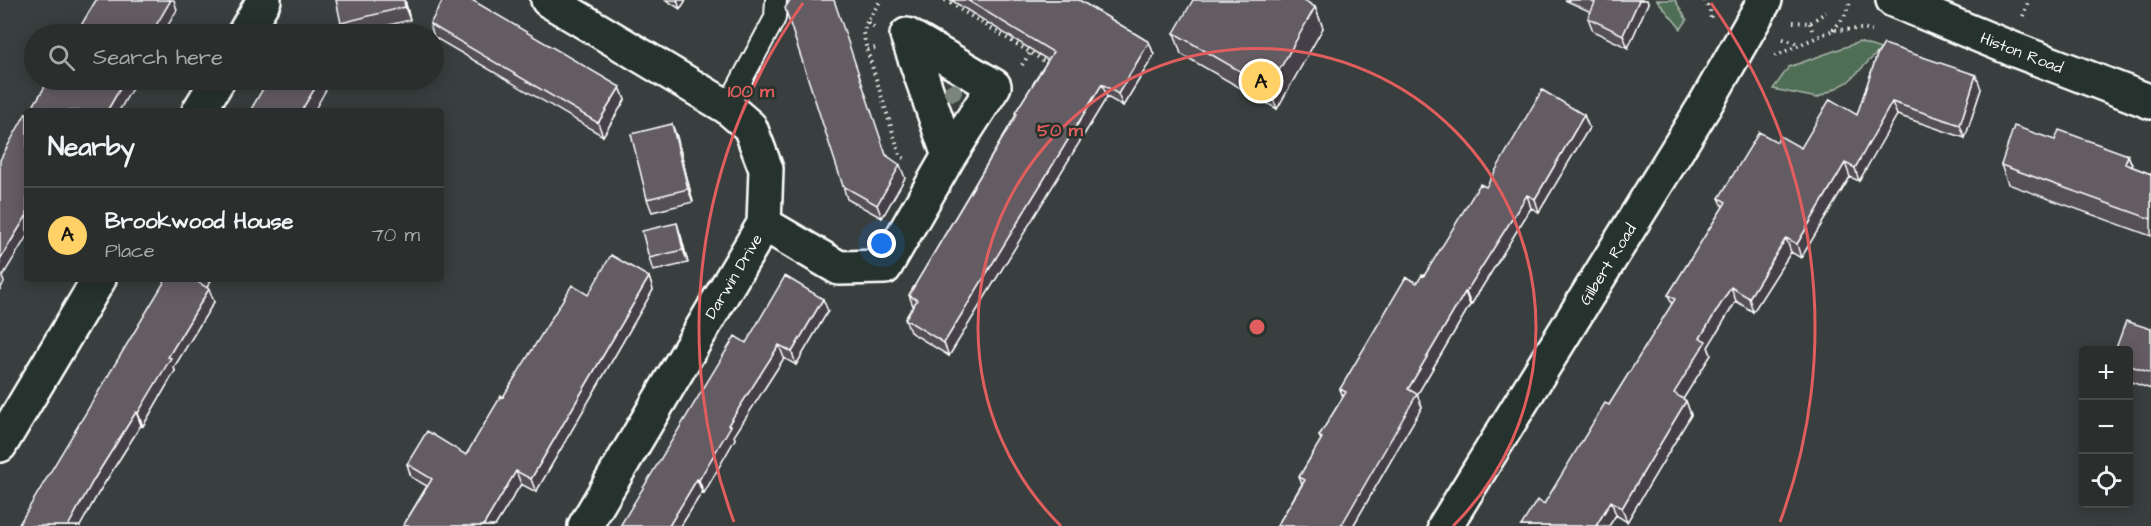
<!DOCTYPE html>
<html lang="en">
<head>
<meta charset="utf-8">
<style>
	:root { --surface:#2a2f2e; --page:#323736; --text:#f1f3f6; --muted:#a5a9aa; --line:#464a4a; --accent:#ffd166 }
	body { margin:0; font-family:"Architects Daughter",sans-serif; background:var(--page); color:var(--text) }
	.controls { position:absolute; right:18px; bottom:18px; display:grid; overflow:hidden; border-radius:6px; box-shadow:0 3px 15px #0003 }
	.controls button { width:54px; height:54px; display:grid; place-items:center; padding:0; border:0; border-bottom:2px solid var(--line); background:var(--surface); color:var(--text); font:30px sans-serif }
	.you { position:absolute; left:882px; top:244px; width:21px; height:21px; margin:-15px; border:4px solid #fff; border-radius:50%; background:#1a73e8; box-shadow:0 0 0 9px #1a73e833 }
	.badge { display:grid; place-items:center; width:39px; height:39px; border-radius:50%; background:var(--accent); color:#111; font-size:20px; font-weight:700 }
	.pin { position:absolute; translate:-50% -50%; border:3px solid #fff; box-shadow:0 2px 6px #0006 }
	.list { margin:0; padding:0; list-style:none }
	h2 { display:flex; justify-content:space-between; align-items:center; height:78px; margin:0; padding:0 24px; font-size:26px }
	h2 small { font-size:20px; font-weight:400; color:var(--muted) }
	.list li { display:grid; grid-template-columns:39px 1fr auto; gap:18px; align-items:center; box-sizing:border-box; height:96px; padding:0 24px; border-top:2px solid var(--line) }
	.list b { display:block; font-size:22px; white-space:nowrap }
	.list p { margin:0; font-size:20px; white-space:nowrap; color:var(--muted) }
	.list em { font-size:20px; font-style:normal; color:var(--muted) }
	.icon { flex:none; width:33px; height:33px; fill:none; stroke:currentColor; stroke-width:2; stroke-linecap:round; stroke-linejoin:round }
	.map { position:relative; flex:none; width:2151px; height:526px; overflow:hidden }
	.search { position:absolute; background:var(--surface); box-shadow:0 3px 15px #0003; left:24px; top:24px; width:420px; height:66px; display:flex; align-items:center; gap:15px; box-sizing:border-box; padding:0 21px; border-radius:33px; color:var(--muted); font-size:22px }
	.panel { position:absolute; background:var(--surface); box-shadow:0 3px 15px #0003; left:24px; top:108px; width:420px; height:174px; border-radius:6px }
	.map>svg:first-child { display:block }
	.green { fill:#506e56; stroke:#a8b6aa; stroke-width:1.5 }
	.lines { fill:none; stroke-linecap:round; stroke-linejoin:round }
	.service-casing { stroke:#fff; stroke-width:24 }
	.minor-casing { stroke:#fff; stroke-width:38 }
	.tertiary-casing { stroke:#fff; stroke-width:38 }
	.secondary-casing { stroke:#fff; stroke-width:38 }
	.path { stroke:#fff; stroke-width:4; stroke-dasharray:1.5 4.5; stroke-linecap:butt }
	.service { stroke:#26332d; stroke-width:20 }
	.minor { stroke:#26332d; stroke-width:33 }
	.tertiary { stroke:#26332d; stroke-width:33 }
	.secondary { stroke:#26332d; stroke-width:33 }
	.tree { fill:#7a857e }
	.wall { fill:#554f56; stroke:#fff; stroke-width:1.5 }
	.shaded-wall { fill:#454046; stroke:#fff; stroke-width:1.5 }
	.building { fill:#635c64; stroke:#fff; stroke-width:1.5 }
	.ring { fill:none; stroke:#e05e5e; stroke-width:3 }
	.labels { text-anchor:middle; stroke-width:5; stroke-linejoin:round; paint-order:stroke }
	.street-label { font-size:16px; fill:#fff; stroke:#26332d }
	.centre { fill:#e05e5e; stroke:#26332d; stroke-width:3 }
	.ring-label { font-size:18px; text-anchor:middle; font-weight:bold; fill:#e05e5e; stroke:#26332d; stroke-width:5; stroke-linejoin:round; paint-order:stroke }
</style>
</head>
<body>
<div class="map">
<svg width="2151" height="526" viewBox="0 0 2151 526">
	<rect width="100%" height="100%" fill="#383f3e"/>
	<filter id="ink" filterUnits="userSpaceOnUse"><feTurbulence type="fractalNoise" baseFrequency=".0167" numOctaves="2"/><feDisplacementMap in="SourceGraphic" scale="12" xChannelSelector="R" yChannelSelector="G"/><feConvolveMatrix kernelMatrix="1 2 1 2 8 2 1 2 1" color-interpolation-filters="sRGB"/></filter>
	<g filter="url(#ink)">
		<path class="green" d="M1657 0H1675L1687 20 1681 29Z
			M1859 42 1881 49 1848 82 1817 98 1773 89 1789 67Z"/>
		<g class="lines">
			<defs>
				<path id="service" d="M727 107 775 18 776 0"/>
				<path id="minor" d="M548 0 727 107 750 127 766 169 764 224 585 526
					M244 34 264 0
					M199 111 218 80
					M764 224 839 268 885 267 949 156 907 35 994 86 949 156
					M0 445 99 279"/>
				<path id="tertiary" d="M1445 526 1705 105 1765 0"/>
				<path id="secondary" d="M1893 0 2010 48 2151 102"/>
			</defs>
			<use href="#service" class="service-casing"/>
			<use href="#minor" class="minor-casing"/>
			<use href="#tertiary" class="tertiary-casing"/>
			<use href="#secondary" class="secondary-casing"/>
			<path class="path" d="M945 0 1049 64
				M1704 0 1710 10 1711 20
				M2023 16 2029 0
				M867 22 863 33 867 50 875 48
				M1793 22 1810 23 1826 12
				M1810 23 1812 30
				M874 27 867 22 881 0
				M1833 30 1844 17 1851 0
				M1783 39 1799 44
				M867 50 900 155 907 161
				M1775 56 1833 30 1863 29 1872 31
				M1022 65 1030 53"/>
			<use href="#service" class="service"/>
			<use href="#minor" class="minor"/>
			<use href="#tertiary" class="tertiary"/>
			<use href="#secondary" class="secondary"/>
		</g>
		<circle class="tree" cx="953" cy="92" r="9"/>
		<path class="wall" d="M405 0 410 20 351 34H345L341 23Z
			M666 0H686L680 9Z
			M951 0H1079L1149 42 1154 55 1123 106 1107 97 949 356 910 332 905 319 913 306 909 295 1016 115 1015 113 1048 60Z
			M1565 0H1647L1648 3 1628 48 1593 31 1588 18 1591 12Z
			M1315 7 1323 28 1277 109 1181 54 1174 33Z
			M430 24 620 87 625 100 603 136 434 37Z
			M1877 55 1981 89 1965 138 1897 115 1859 181 1850 177 1801 258 1791 252 1753 312 1736 301 1708 347 1711 355 1683 399 1686 401 1691 415 1627 522 1616 515 1609 526H1521L1544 504 1609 405 1672 305 1668 295 1723 207 1719 198 1777 142 1801 148 1857 115Z
			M1584 115 1589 128 1539 212 1531 208 1471 305H1470L1417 395 1422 407 1353 526H1277L1302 484 1299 477 1321 440 1319 436 1343 397 1340 389 1417 283 1424 276 1486 187Z
			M677 137 693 202 652 212 647 199Z
			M2055 140 2128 155 2133 167 2151 174V236L2008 184 2001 165Z
			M887 155 905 178 882 218 847 199 843 186Z
			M681 236 688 263 653 271 649 258Z
			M649 277 653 290 536 492 521 484 495 526H403L427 486 411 477 407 464 466 455 503 397Z
			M212 279 207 288 209 289 214 302 174 367 175 371 143 426 141 425 99 492 80 526H18Z
			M828 311 796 365 784 358 734 436 735 439 704 493 702 492 681 526 746 343Z
			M2151 329V389L2128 381V351Z"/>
		<path class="shaded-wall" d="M167 0H174L177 10 163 34H151Z
			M404 0H405L410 20 405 7Z
			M677 0H686L680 9Z
			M1639 0H1647L1648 3 1628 48 1623 35Z
			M1315 7 1323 28 1277 109 1269 88Z
			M1149 42 1154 55 1123 106 1118 94Z
			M1976 75 1981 89 1965 138 1960 125Z
			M125 80H137L119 111H107Z
			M320 80H324L327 88 314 111H301Z
			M1102 84 1107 97 949 356 944 343Z
			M620 87 625 100 603 136 598 123Z
			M1892 102 1897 115 1859 181 1855 168Z
			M1584 115 1589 128 1539 212 1535 199Z
			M672 124 677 137 693 202 688 189Z
			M2128 155 2135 174 2125 164Z
			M1845 163 1850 177 1801 258 1797 244Z
			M900 165 905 178 882 218 877 205Z
			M1527 195 1531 208 1471 305 1466 292Z
			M27 215V236L2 277 4 282 0 290V259Z
			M677 223 681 236 688 263 683 250Z
			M1786 238 1791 252 1753 312 1749 298Z
			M649 277 653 290 536 492 531 479Z
			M200 279H212L202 295 198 282Z
			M1731 287 1736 301 1708 347 1711 355 1678 407 1674 393 1700 338Z
			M209 289 214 302 174 367 175 371 143 426 138 413 168 357Z
			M1465 292 1470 305 1417 395 1422 407 1353 526H1341L1408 389Z
			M823 299 828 311 796 365 792 352Z
			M779 345 784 358 734 436 735 439 704 493 699 480 728 425Z
			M1686 401 1691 415 1627 522 1622 508Z
			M136 412 141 425 99 492 80 526H68L94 479Z
			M516 471 521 484 495 526H483Z
			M697 479 702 492 681 526H669Z
			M1611 501 1616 515 1609 526H1596Z"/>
		<path class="building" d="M96 0H171L151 34H76Z
			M336 0H404L405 7 341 23Z
			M443 0H472L620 87 598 123 430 24Z
			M790 0H834L886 155 900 165 877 205 843 186 785 8Z
			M967 0H1079L1149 42 1118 94 1102 84 944 343 905 319 917 300 909 295 1017 114 1015 113 1053 52Z
			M1193 0H1304L1315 7 1269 88 1174 33Z
			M1588 0H1639L1623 35 1588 18 1595 3Z
			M1884 44 1976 75 1960 125 1892 102 1855 168 1845 163 1797 244 1786 238 1749 298 1731 287 1700 338 1706 341 1674 393 1686 401 1622 508 1611 501 1596 526H1521L1537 500 1544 504 1605 403 1609 405 1675 299 1668 295 1726 202 1719 198 1759 132 1777 142 1780 136 1801 148 1830 99 1857 115 1877 55Z
			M49 80H125L107 111H30Z
			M268 80H320L301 111H250Z
			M1542 90 1584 115 1535 199 1527 195 1466 292H1465L1408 389 1417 394 1341 526H1277L1305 480 1299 477 1322 438 1319 436 1346 392 1340 389 1406 277 1417 283 1422 275 1424 276 1480 184 1486 187Z
			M26 113H27V215L0 259V160Z
			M672 124 688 189 647 199 631 134Z
			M2014 126 2055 140 2059 130 2128 155 2125 164 2151 174V219L2001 165Z
			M677 223 683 250 649 258 642 231Z
			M611 255 649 277 531 479 516 471 483 526H403L432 479 407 464 427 431 466 455 501 396 503 397 572 285 588 295Z
			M785 276 823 299 792 352 779 345 728 425 731 426 699 480 697 479 669 526H620L735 336 746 343Z
			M166 279H200L198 282 209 289 168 357 171 358 138 413 136 412 94 479 68 526H18Z
			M2126 321 2151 329V373L2128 365V351H2115Z"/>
	</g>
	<g class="ring">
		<path d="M1061 526A279 279 0 1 1 1453 526"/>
		<path d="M734 522A558 558 0 0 1 803 3M1711 3A558 558 0 0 1 1780 522"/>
	</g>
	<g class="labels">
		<g class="street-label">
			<text transform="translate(2022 52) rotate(21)" y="6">Histon Road</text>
			<text transform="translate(1607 264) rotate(-58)" y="6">Gilbert Road</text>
			<text transform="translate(733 276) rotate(-59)" y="6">Darwin Drive</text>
		</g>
	</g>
	<circle cx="1257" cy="327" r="9" class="centre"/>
	<g class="ring-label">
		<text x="751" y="97">100 m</text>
		<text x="1060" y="136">50 m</text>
	</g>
</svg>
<div class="controls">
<button>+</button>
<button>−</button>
<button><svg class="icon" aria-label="locate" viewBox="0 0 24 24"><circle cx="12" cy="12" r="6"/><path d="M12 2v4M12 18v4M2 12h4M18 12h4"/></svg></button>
</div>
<div class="you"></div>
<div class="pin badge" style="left:1261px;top:81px">A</div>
<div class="search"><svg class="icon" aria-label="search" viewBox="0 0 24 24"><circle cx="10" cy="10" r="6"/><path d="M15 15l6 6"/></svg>Search here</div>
<section class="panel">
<h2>Nearby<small></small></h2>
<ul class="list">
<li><span class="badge">A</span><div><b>Brookwood House</b><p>Place</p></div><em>70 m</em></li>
</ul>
</section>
</div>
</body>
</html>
